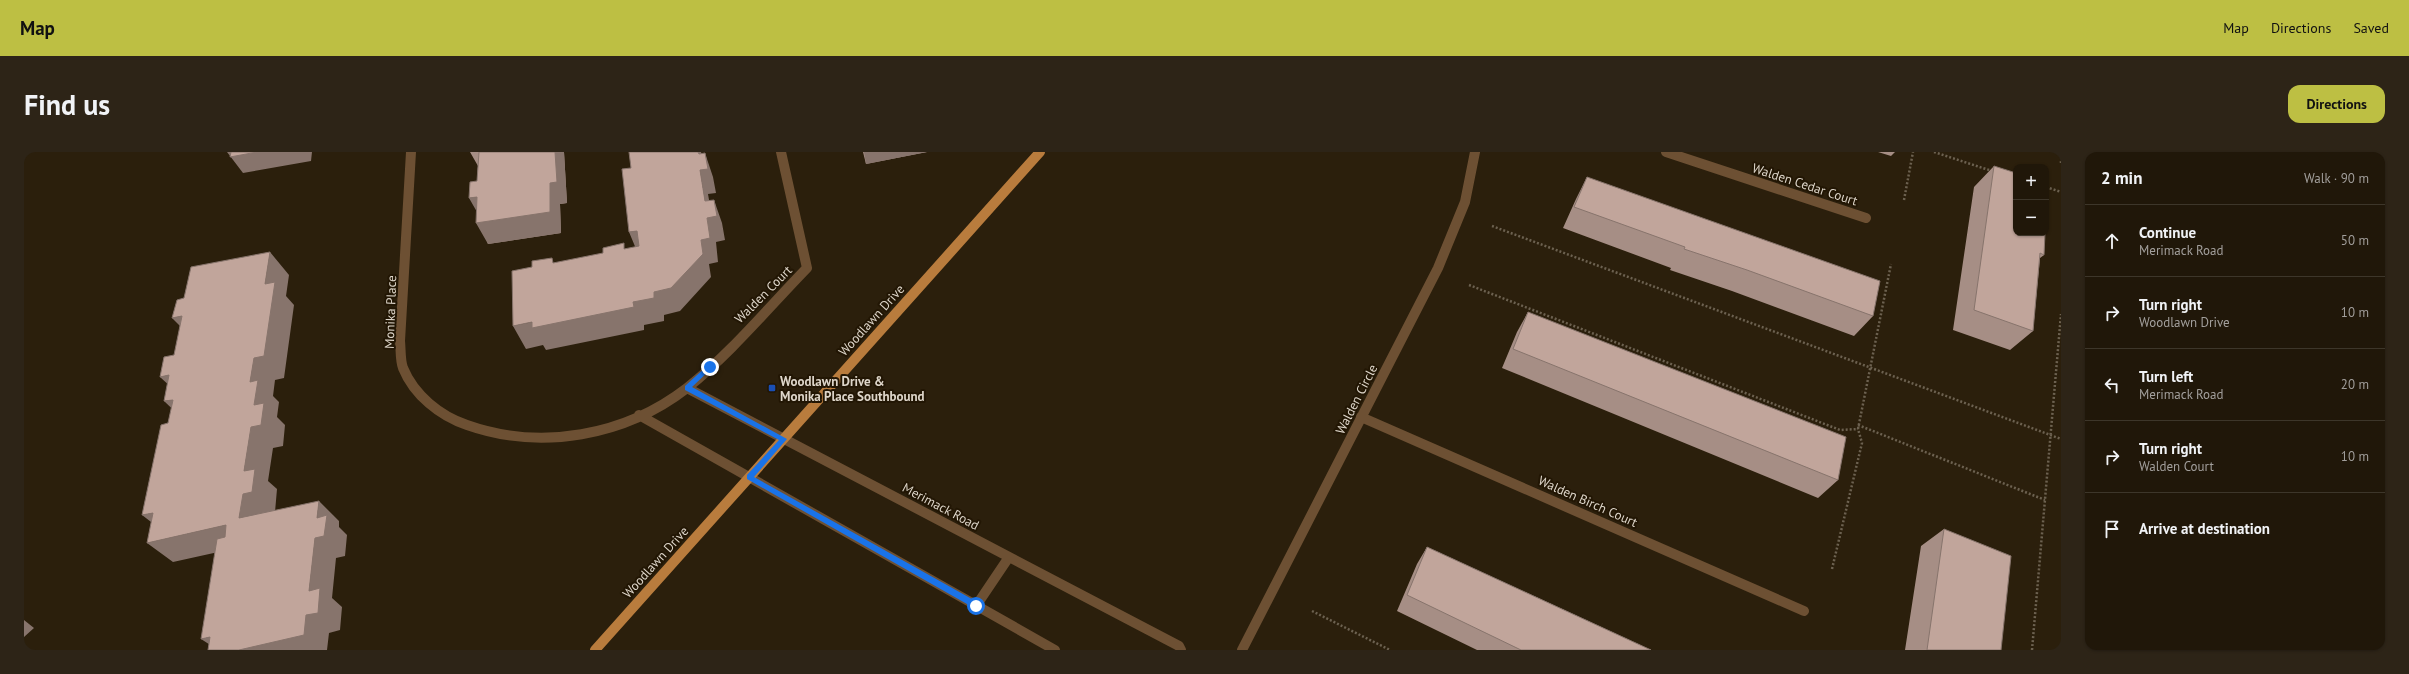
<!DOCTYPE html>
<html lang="en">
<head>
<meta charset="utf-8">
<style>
	:root { --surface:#201709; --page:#2d2417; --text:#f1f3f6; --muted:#a29f9c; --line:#3d362a; --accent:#bdbf43 }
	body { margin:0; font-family:"PT Sans",sans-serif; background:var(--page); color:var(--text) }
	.controls { position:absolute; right:12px; top:12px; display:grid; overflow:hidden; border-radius:8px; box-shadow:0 1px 3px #0004 }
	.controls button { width:36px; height:36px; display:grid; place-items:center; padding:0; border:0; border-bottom:1px solid var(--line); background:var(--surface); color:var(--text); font:20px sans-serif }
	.stop { position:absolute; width:12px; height:12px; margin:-9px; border:3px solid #1a73e8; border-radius:50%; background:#fff }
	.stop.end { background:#1a73e8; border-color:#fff; box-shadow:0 1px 4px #0008 }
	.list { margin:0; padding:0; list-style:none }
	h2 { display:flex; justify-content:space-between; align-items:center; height:52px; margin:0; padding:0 16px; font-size:17px }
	h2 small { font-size:13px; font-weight:400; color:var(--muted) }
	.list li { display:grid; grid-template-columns:26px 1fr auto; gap:12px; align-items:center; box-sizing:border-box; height:72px; padding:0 16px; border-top:1px solid var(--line) }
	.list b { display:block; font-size:15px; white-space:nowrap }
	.list p { margin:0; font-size:13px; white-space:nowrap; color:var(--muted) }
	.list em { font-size:13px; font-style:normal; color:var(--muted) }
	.icon { flex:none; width:22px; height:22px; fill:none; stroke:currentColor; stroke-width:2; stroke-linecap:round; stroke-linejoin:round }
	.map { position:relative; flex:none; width:2037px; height:498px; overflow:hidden; border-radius:12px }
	header { display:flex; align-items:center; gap:24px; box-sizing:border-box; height:56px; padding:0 20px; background:var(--accent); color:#111 }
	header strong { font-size:19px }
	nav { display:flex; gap:22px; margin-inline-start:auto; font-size:14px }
	.intro { display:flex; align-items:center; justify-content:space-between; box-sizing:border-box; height:96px; padding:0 24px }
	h1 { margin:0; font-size:28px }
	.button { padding:10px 18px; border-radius:12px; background:var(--accent); color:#111; font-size:14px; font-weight:700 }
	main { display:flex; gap:24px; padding:0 24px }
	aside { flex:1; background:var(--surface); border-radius:12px; box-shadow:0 1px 3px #0004 }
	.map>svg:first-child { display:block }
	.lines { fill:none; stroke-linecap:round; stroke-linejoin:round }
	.path { stroke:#6c6150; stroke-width:2.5; stroke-dasharray:2 2; stroke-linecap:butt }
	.minor { stroke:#6d5033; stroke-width:10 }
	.major { stroke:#b97c3d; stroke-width:10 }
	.wall { fill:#a68e85 }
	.shaded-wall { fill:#87746c }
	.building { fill:#c1a59b; stroke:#87746c }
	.route { fill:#1a73e8 }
	.transit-dot { fill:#1a4fb4; stroke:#221604; stroke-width:1.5 }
	.labels { text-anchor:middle; stroke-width:4; stroke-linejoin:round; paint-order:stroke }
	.street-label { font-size:13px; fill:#ded6ca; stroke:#221604 }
	.poi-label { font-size:13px; font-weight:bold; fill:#ded6ca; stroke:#221604; text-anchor:start }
</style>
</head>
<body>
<header>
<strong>Map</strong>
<nav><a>Map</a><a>Directions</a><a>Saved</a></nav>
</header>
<div class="intro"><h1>Find us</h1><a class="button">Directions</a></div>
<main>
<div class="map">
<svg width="2037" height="498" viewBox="0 0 2037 498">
	<rect width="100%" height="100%" fill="#2b1f0c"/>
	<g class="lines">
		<path class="path" d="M1910 0 1968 19
			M2037 9V12
			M2022 35 2037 40
			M1880 48 1889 0
			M1468 74 2037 287
			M1445 133 1816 278 1834 277
			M1834 273 2021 348
			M1808 417 1838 291 1834 277 1867 112
			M1288 459 1366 498
			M2008 498 2037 162"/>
		<path class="minor" d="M387 0 376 189C377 198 376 208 379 216 390 243 416 264 443 273 517 299 601 284 663 236 707 201 744 156 783 116L757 0
			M1642 0 1842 66
			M663 236 1155 494 1157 498
			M615 263 1031 498
			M1337 265 1780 459
			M952 454 985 405
			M1218 498 1414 116 1441 50 1451 0"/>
		<path class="major" d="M571 498 1016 0"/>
	</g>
	<path class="wall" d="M446 0H540L543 51 536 52 537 81 464 92 452 59 453 29 454 14Z
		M839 0H903L842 12Z
		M1854 0H1871L1867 4Z
		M1970 14 2020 103 2016 106 2009 179 1986 198 1929 178 1950 35Z
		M1563 25 1849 164 1830 184 1708 139 1646 118 1647 116 1539 76 1552 47Z
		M1504 160 1814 328 1794 346 1478 216 1493 180Z
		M1920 377 1977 498H1881L1897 394Z
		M1403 395 1627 498H1453L1373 459 1393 412Z"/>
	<path class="shaded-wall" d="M203 0H288L287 9 219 21Z
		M531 0H540L543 51 536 52 537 81 464 92 452 71Z
		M674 0H677L680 9 681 1 689 25 692 41 684 42 688 65 690 48 698 71 701 88 692 90 694 110 685 112 687 125 656 159 640 163V169L620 173V178L522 198 519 193 502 197 489 174 609 150 630 140 677 88 681 49 676 18Z
		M840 0H903L842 12Z
		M453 45 457 67 445 46Z
		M613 79 623 102 615 104 605 80Z
		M246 100 265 123 262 144 270 153 260 226 251 228 249 244 255 250 253 265 261 273 259 294 249 296 244 329 253 337 251 360 215 366 220 319 230 253 226 230Z
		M158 164 171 189 148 166Z
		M145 223 160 247 136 225Z
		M149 248 163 271 140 249Z
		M295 349 315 369V375L323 383 321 404 312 406 308 446 318 455 316 478 305 481 303 498H215L285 439Z
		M129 361 144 383 118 363Z
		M202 373 226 393 149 410 123 391Z
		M0 468 10 476 0 485Z
		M186 485 194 498 177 487Z"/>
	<path class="building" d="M207 0H233L206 5Z
		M455 0H531L533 30 526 31V60L452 71 453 45 445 46 446 30 453 29Z
		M605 0H674L675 2 681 1 684 17 676 18 681 49 690 48 693 64 683 66 686 86 677 88 679 102 647 136 630 140V146L609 150 610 155 508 176V170L489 174 488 119 508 115V109L528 106 529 111 579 101V96L600 91V97L615 94 613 79 605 80 598 17 607 16Z
		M1970 14 1992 21V81H2021L2020 103 2016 101 2009 179 1950 158Z
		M1563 25 1856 129 1849 164 1723 118 1660 97 1661 95 1550 55Z
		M2022 30 2024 31 2022 65Z
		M246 100 241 132 251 130 240 204 230 206 226 230 234 228 230 253 240 251 237 273 227 275 220 319 231 317 228 340 219 342 215 366 295 349 293 366 303 363 300 384 291 386 285 439 296 436 294 461 282 463 280 483 215 498H184L186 485 177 487 193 387 201 385 202 373 123 391 129 361 118 363 137 273 144 271 149 248 140 249 145 223 136 225 140 205 150 203 158 164 148 166 153 148 160 146 167 115Z
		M1504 160 1822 285 1814 328 1489 197Z
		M1920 377 1987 404 1977 498H1903Z
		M1403 395 1627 498H1497L1383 443Z"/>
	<path class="route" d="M684 213H688V216L668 235 763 287 730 325 955 451V456H950L723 327V323L755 288 661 238V234Z"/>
	<rect class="transit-dot" x="744" y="232" width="8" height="8" rx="2"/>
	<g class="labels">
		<g class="street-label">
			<text transform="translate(1781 32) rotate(18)" y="5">Walden Cedar Court</text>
			<text transform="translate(739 142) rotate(-45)" y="5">Walden Court</text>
			<text transform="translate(366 160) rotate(-88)" y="5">Monika Place</text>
			<text transform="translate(847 168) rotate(-48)" y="5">Woodlawn Drive</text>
			<text transform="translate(1332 247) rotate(-63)" y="5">Walden Circle</text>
			<text transform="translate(1564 349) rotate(24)" y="5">Walden Birch Court</text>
			<text transform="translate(917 354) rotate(28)" y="5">Merimack Road</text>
			<text transform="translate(631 410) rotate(-48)" y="5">Woodlawn Drive</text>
		</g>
		<g class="poi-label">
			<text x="756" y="234">Woodlawn Drive &amp;<tspan x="756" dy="15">Monika Place Southbound</tspan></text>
		</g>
	</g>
</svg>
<div class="controls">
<button>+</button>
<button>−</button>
</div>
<div class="stop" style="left:952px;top:454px"></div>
<div class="stop end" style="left:686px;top:215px"></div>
</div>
<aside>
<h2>2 min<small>Walk · 90 m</small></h2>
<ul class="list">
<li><svg class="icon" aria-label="ahead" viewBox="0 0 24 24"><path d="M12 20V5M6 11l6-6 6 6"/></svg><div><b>Continue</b><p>Merimack Road</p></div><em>50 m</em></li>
<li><svg class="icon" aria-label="right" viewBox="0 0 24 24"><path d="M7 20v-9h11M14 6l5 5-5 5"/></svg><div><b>Turn right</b><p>Woodlawn Drive</p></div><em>10 m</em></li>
<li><svg class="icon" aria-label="left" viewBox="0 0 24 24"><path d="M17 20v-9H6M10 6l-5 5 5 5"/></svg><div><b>Turn left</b><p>Merimack Road</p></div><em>20 m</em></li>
<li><svg class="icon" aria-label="right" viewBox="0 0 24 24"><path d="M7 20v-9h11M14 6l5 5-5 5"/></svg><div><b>Turn right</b><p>Walden Court</p></div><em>10 m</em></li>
<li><svg class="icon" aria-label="arrive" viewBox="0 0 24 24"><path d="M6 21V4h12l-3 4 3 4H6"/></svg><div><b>Arrive at destination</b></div></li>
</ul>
</aside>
</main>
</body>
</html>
